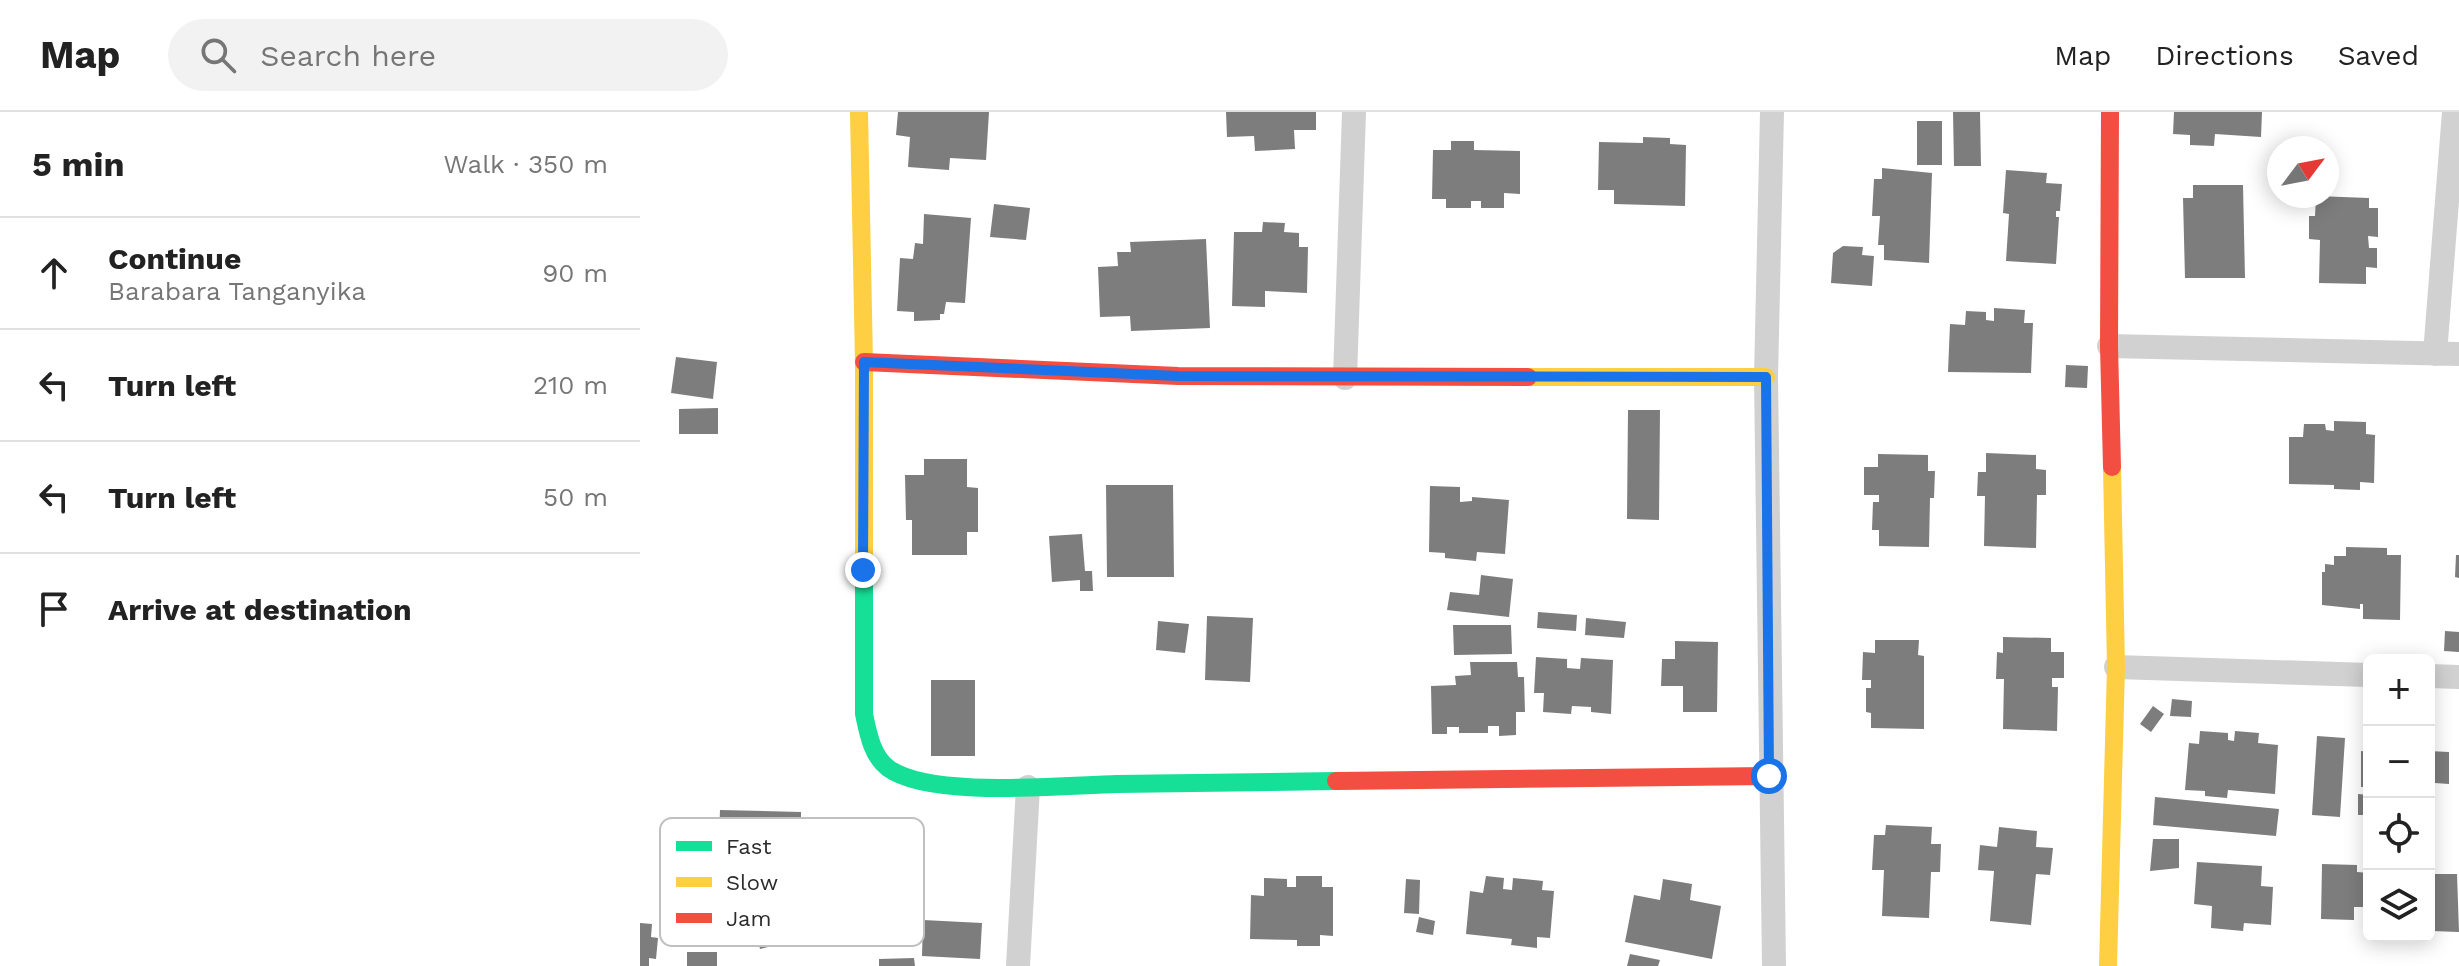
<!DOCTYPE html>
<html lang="en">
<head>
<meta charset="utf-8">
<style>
	:root { --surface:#fff; --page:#f2f2f2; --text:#222; --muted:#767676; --line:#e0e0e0 }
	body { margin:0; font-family:"Work Sans",sans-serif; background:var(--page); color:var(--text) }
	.controls { position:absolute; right:24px; bottom:24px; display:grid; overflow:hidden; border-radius:12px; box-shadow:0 4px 20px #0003 }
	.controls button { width:72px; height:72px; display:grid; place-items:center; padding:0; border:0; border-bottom:2px solid var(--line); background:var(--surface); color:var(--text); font:40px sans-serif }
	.compass { position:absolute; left:1627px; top:24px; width:72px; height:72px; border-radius:50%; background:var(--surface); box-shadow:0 4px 20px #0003; rotate:58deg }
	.stop { position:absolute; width:24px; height:24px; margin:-18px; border:6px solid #1a73e8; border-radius:50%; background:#fff }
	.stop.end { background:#1a73e8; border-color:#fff; box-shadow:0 2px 8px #0008 }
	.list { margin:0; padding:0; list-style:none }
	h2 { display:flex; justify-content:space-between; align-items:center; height:104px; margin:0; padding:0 32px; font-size:34px }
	h2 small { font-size:26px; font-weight:400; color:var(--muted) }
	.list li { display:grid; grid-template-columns:52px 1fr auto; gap:24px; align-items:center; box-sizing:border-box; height:112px; padding:0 32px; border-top:2px solid var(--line) }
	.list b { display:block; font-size:30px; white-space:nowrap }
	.list p { margin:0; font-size:26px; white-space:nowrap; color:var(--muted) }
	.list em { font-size:26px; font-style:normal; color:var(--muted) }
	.icon { flex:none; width:44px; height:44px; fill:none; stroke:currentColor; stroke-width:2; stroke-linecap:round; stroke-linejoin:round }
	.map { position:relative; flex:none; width:1819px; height:854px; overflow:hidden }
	header { display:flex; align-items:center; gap:48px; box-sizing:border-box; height:112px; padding:0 40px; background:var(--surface); border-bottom:2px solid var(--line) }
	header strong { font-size:38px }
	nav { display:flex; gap:44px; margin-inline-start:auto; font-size:28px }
	.search { width:560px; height:72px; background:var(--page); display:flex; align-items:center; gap:20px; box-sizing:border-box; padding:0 28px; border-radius:44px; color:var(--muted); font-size:30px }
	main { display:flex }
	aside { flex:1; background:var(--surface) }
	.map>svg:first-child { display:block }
	.building { fill:#7d7d7d }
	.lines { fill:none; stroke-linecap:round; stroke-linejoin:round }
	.street { stroke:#d1d1d1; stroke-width:24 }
	.fast { stroke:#16e098; stroke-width:18 }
	.slow { stroke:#ffcf43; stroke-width:18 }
	.jam { stroke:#f24e42; stroke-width:18 }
	.route { stroke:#1a73e8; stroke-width:10 }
	.key { fill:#fff; stroke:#c0c0c0; stroke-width:2 }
	.key-label { font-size:22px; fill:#2c2c2c }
</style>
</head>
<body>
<header>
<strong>Map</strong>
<div class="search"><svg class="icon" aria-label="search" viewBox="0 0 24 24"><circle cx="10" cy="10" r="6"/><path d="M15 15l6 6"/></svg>Search here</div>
<nav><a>Map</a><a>Directions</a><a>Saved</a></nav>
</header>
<main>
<aside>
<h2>5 min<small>Walk · 350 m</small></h2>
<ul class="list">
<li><svg class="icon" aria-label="ahead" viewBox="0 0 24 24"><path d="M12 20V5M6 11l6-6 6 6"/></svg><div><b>Continue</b><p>Barabara Tanganyika</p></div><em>90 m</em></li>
<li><svg class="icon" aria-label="left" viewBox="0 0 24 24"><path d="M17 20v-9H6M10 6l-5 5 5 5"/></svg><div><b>Turn left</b></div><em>210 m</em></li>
<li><svg class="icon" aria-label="left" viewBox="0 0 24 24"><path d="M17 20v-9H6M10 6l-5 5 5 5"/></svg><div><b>Turn left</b></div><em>50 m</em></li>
<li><svg class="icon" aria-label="arrive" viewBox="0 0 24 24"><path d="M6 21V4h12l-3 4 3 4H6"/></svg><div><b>Arrive at destination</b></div></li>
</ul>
</aside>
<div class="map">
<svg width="1819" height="854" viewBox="0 0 1819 854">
	<rect width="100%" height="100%" fill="#fff"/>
	<path class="building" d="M258 0H349L346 48 310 46 309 58 268 55 270 25 256 23Z
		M586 0H676V18H654L655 37 615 39 614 24 587 25Z
		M1313 0H1340L1341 54H1314Z
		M1534 0H1622L1621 25 1575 22 1574 34 1550 33V23L1533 22Z
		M1277 9H1302V53H1277Z
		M1003 25 1030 26V32L1046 33 1045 94 974 92V78H958L959 30 1003 31Z
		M811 29H834V38L880 39V82L864 81V96H841V89H831V96H806V87H792L793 38H811Z
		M1242 56 1292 61 1289 151 1244 148V133H1238L1240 104H1232L1234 67H1242Z
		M1366 58 1407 61 1406 71 1422 72 1420 99H1416V105H1419L1416 152 1366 149 1369 102 1363 101Z
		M1553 73H1603L1605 166H1545L1543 86H1553Z
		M1676 84 1729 86V96H1738V125L1728 124 1729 136H1737V156L1726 155V172L1679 171 1680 128 1669 127V104H1675Z
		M354 92 390 96 386 128 350 125Z
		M284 102 331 106 325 191 306 190 304 202H300V208L274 209V200L257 199 260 146 273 147 275 131 283 132Z
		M623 110 645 111 644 120 659 121V135H668L667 181 625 179V195L592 194 594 120H622Z
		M566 127 570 216 491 219 490 204 460 205 458 155 478 154 477 140H491L490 130Z
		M1203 134 1223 135 1222 143 1234 144 1232 174 1191 171 1193 141Z
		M1354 196 1385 198 1384 211H1393L1391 261 1308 260 1310 212 1325 213 1326 199 1346 200V208L1354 209Z
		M36 245 77 250 73 287 31 281Z
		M1426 253 1448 254 1447 276 1425 275Z
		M78 296V322H39V297Z
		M988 298H1020L1019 408 987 407Z
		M1694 309 1726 310V322L1735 323 1734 371 1720 370V378L1694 377V373L1649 372V325H1663L1664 312H1685L1686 318 1694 319Z
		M1346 341 1396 343V357L1406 358V383H1397L1396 436 1344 434 1345 384H1337L1338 360H1346Z
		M1238 342 1288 343V359H1295L1294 386H1290L1289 435 1239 434V418H1232L1233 390H1239V383H1224V355H1238Z
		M284 347H327V375L338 376V420H327V443H272V408H266L265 363H284Z
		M466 373H533L534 465H467Z
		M790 374 820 375V390L832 389V385L869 388 865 442 837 440 836 449 805 446V441L789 440Z
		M442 422 445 459H452L453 479H440V468L412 470 409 424Z
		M1706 435 1747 436V443H1761L1760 508 1723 507V492H1720V497L1682 493V460H1685V452L1694 453V444H1706Z
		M1816 443H1819V466L1815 465Z
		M841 463 873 467 869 505 807 498 810 480 839 483Z
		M898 500 937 503 936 519 897 516Z
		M567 504 613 506 610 570 565 568Z
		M946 506 986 510 984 526 945 523Z
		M518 509 549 512 545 541 516 538Z
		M813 513H871L872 542 814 543Z
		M1805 519 1819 520V540L1804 539Z
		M1363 525 1411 526V540H1424V566H1412V575H1418L1417 619 1363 617 1364 567H1356L1357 540 1363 541Z
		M1235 528H1279L1278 543 1284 544V617L1231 616V601L1226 600V576H1231V568H1222L1223 540 1235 541Z
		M1035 529 1078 530 1077 600H1043V574H1021L1022 547H1035Z
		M896 545 927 547V556L940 557 941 546 973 548 971 602 951 600V595L932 594 931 602 903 600 904 581H894Z
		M830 550H877L878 565H884L885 600H876V623L859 624V614H848V621H819V615H807V622H792L791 574 816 573 815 564 831 563Z
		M291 568H335V644H291Z
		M1532 587 1552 589 1551 605 1530 604Z
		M1513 594 1524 602 1511 620 1500 612Z
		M1560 619 1588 621V628L1594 629 1595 619 1619 621 1618 631 1638 633 1635 682 1588 678 1587 686 1565 684V679L1545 678 1549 631 1559 632Z
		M1677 624 1705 626 1700 705 1672 703Z
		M1721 639 1729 640V675H1721Z
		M1789 639 1809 640V672L1795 671 1794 696H1789Z
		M1718 682 1729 683V703H1718Z
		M1515 685 1639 697 1636 724 1513 713Z
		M80 698 161 700V727L79 725Z
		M1246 713 1292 715 1291 732H1301L1300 760H1291L1289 806 1242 804 1244 758H1232L1234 723H1245Z
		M1359 715 1397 719 1396 735 1413 736 1410 763 1396 762 1391 813 1350 809 1354 759 1338 758 1340 733 1357 735Z
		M1513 727H1539V756L1510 759Z
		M1557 750 1622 754 1621 774 1633 775 1631 813 1604 811 1603 819 1571 816 1572 794 1554 792Z
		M1682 752 1717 753V760L1729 761V795H1714V808L1681 807Z
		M1789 754H1792V762H1817L1819 820 1792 819V822H1789Z
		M656 764H682V775H693V824L680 823V834H657V828L610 827 611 783 624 784V766L647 767V775H656Z
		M846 764 864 766 863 777 872 778 873 766 903 769 902 778 914 779 910 826 897 825V836L871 833 872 827 826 822 830 779 843 781Z
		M766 767 780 768 779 802 764 801Z
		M1023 767 1052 772 1050 788 1081 794 1072 847 985 830 994 783 1020 788Z
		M166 784 176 823 120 837 110 798Z
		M779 805 795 809 793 823 776 820Z
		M283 808 342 811 340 847 282 844Z
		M0 811 12 812 11 825 18 826 16 847 9 846V854H0Z
		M47 840H77V854H47Z
		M990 842 1020 848 1018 854H987Z
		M274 846 275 854H239V847Z"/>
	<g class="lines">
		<path class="street" d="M1132 0 1126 265 1134 854
			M1469 234 1819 242
			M1795 242 1814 0
			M705 266 714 0
			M1476 555 1729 563
			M1789 564 1819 565
			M378 854 388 675"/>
		<path class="fast" d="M224 448V602C228 621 232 644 248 656 290 687 424 673 477 672 550 671 623 670 696 669"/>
		<path class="slow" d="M219 0 224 250V448
			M888 265H1126
			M1468 854 1476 555 1472 355"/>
		<path class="jam" d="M1470 0 1469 234 1472 355
			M224 250 538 264 888 265
			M696 669 1129 664"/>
	</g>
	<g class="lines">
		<path class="route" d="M223 458 224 250 538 264 1126 265 1129 664"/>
	</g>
	<rect x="20" y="706" width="264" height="128" rx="12" class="key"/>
	<rect x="36" y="729" width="36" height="10" fill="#16e098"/>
	<rect x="36" y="765" width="36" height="10" fill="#ffcf43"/>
	<rect x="36" y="801" width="36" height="10" fill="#f24e42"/>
	<g class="key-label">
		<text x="86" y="742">Fast</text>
		<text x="86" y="778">Slow</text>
		<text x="86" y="814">Jam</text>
	</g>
</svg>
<div class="controls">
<button>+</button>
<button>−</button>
<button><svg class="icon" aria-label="locate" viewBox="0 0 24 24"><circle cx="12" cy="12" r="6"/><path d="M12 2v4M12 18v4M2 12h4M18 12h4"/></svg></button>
<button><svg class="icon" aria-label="layers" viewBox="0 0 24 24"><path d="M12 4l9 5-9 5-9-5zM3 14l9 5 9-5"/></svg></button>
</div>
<svg class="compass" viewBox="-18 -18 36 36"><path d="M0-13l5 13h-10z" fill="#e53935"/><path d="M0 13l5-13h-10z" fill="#767676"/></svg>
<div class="stop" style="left:1129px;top:664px"></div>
<div class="stop end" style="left:223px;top:458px"></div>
</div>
</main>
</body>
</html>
